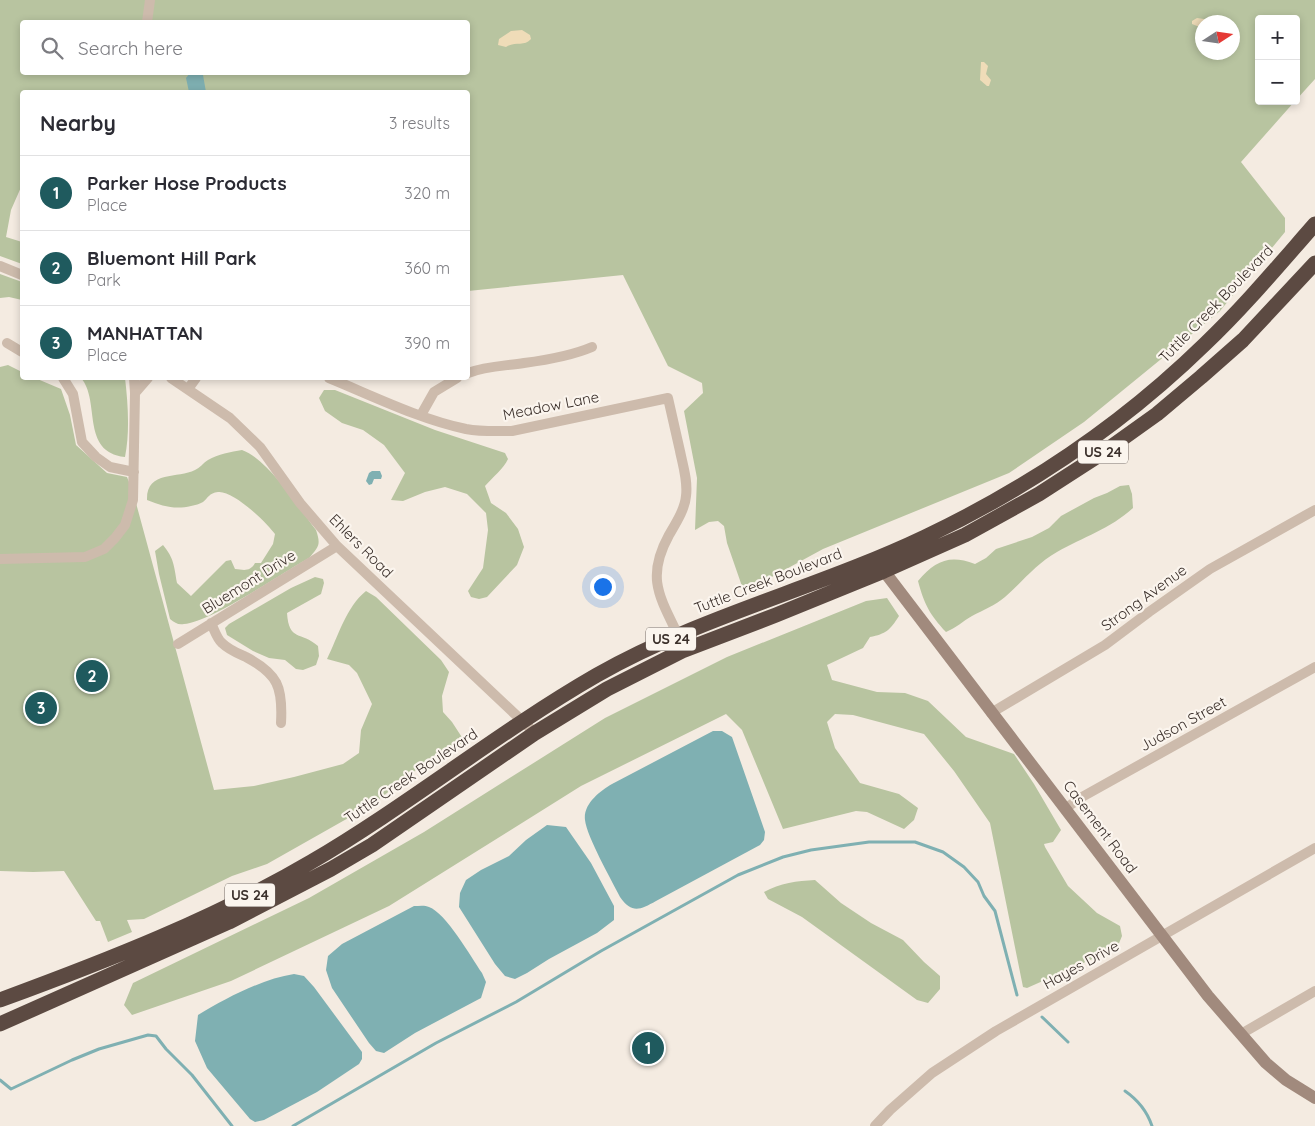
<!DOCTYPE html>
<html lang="en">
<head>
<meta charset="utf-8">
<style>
	:root { --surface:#fff; --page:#f7f7f7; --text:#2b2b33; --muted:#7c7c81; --line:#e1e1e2; --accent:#1f5a5e }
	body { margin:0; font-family:Quicksand,sans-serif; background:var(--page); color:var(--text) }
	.controls { position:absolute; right:15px; top:15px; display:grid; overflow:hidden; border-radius:5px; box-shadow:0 2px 8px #0003 }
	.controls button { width:45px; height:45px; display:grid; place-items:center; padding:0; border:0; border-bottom:1px solid var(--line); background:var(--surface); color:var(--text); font:25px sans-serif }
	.compass { position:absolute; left:1195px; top:15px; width:45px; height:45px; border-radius:50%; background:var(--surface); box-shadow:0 2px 8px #0003; rotate:78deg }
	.you { position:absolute; left:602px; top:586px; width:18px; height:18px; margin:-12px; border:4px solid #fff; border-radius:50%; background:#1a73e8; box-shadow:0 0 0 8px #1a73e833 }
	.badge { display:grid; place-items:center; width:32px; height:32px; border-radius:50%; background:var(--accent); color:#fff; font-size:16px; font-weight:700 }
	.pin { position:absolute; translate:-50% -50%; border:2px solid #fff; box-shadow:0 1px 5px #0006 }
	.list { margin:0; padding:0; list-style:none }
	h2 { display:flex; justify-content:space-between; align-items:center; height:65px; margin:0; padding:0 20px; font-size:21px }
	h2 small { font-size:16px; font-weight:400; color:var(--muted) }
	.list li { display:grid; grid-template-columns:32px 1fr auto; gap:15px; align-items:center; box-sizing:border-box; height:75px; padding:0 20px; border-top:1px solid var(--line) }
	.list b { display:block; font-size:19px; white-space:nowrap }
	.list p { margin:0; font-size:16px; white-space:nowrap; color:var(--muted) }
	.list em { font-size:16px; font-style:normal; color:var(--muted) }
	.icon { flex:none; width:28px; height:28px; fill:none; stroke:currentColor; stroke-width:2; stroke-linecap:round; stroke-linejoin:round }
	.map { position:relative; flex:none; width:1315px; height:1126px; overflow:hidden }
	.search { position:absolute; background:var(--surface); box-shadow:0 2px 8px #0003; left:20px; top:20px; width:450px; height:55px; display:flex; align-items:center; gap:12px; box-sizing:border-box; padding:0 18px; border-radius:5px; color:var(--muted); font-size:19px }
	.panel { position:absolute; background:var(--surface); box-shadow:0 2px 8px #0003; left:20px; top:90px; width:450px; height:290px; border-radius:5px }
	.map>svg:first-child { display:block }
	.green { fill:#b8c4a0; fill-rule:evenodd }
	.sand { fill:#efdcb8 }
	.water { fill:#7fb0b2 }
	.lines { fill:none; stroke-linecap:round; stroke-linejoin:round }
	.stream { stroke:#7fb0b2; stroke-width:3 }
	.street { stroke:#cdbbac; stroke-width:10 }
	.secondary { stroke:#a18a7d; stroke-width:12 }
	.highway { stroke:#5c4a42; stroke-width:15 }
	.labels { text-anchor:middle; stroke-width:4.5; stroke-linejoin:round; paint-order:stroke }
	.shield { fill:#fbf5ee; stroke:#756b66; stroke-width:1 }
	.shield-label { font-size:14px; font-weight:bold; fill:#3b302b }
	.street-label { font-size:15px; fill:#3b302b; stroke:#fbf5ee }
</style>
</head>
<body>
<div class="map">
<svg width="1315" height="1126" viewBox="0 0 1315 1126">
	<rect width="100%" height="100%" fill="#f4ebe1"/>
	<path class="green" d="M0 0H1315V79L1296 100V19H1259V101H1295L1241 162 1285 218V232L1220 311 1084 422 1009 473 823 549 744 592 727 543 724 526 718 521 709 522 695 530 697 478 684 411 703 393 702 383 668 366 623 275 468 291V92H22V185L11 210 6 237 22 242V264L0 256ZM22 22H468V72H22ZM1202 22H1232V52H1202Z
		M0 274 22 282V300L9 297 0 298Z
		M8 365 22 372V378H35L61 389 70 415 76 445 107 473 127 477 133 492 214 790 254 786 294 777 343 764 359 753 361 730 372 704 357 673 349 665 327 659C338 637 346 607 366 591L376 597 441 660 449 672 442 696 443 712 452 722 465 742 435 755 373 804 267 864 232 876 144 919 127 920 132 932 108 942 100 921H96L64 871 33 872 0 871V367Z
		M81 378H125C128 403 130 432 125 457 80 452 101 401 81 378Z
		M324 390H335L435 430 505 453 508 459C504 468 492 478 485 486L491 503 506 513 518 529 524 547 517 565 487 597 479 599 471 597 468 591 483 568 488 530 486 513 467 494 445 487 425 492 403 501 391 500 405 473 384 445 363 430 342 423 325 411 319 398Z
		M242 450C268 459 298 507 316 530 321 545 319 546 309 558 284 572 209 623 184 624 178 625 175 623 170 619L159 574 155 551 163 545C174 558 174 566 177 583L191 596 226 561 231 560 235 569C244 570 250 572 255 563H261L273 544 275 534C266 522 233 490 218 492 209 493 208 498 203 502 200 504 195 505 191 506 175 510 162 506 147 500 146 470 178 479 195 470 200 468 203 463 208 460 218 454 231 452 242 450Z
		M1129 485 1132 494 1133 508C1110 529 1083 537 1057 552 1037 563 1022 582 1005 597 996 605 983 610 972 616 963 621 956 628 946 632 930 615 924 604 918 581 935 561 949 554 975 564L986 558 996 549 1032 537 1049 528 1061 516 1094 498 1107 493 1120 486Z
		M315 577 323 579 324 583 321 594 287 613C289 642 301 631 318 646L319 656 316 665 303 670 296 669 285 660 269 658 253 651 227 635 225 628 229 624 291 588Z
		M887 598 899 616C890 630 886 634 870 637L863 648 827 665 832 680 877 692 905 693 928 701 966 737 1014 754 1034 784 1061 830 1053 842 1044 844 1045 847 1068 886 1097 913 1120 926 1122 936 1117 948 1027 988 1023 987 990 823 954 771 924 734 853 715 835 714 827 722 835 748 860 783 899 794 918 808 914 820 904 829 867 812 856 811 783 829 742 730 726 714 581 786 389 906 231 981 132 1015 124 1005 133 983 309 898 424 832 605 718 727 657 866 601Z
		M815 880 841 903 871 923 903 940 924 962 940 976V989L928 1003 917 1000 802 917 768 899 764 892C780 883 797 881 815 880Z"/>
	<path class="sand" d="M1197 18 1204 19 1212 22H1202V28L1192 24V21Z
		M522 30 530 35 531 39C524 47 515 41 506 47L498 45 499 39 511 31Z
		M981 62H984L988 66 986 74 991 80 989 86H987L980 80Z"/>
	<path class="water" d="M190 73H199L203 75 206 92H189L186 78Z
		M372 471H380L382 476 381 479H374L372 484 369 485 366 481 369 473Z
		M713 731H722L732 737 765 832 764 840 760 845 656 901C640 910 632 914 620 897 611 879 587 837 585 820 583 804 600 791 612 784Z
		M547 825 566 827 591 863 614 906V920L597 933 549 959 527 973 515 979 505 976 495 964 459 907 460 893 466 880 481 870 509 856 526 840Z
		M414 906C419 906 425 905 429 907 446 913 471 957 482 973L486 982 481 998 415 1033 384 1053 376 1051 369 1043 332 988 326 970 328 956 342 944Z
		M294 974 304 976 314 987 362 1052V1059L359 1064 317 1092 264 1120 255 1122 250 1119 207 1068 195 1041 198 1015C226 998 262 979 294 974Z"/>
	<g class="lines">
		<path class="stream" d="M1042 1017 1068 1042
			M0 1080 11 1089 72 1060 99 1049 148 1035 156 1036 166 1049 192 1075 232 1126
			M1125 1091C1138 1100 1147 1111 1152 1126
			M293 1126 436 1043 516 1002 601 951 738 875 783 857 811 850 869 842H915L943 852 964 867 978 882 984 896 995 911 1017 995"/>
		<path class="street" d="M147 22 150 0
			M0 266 22 275
			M7 343 22 352
			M468 373C486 366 505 366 524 363 547 360 571 356 592 347
			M63 378 73 394 82 442 96 457 110 467 134 472
			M171 378 230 418 260 447 300 503 337 546 535 733
			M329 378C373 396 419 419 466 429 482 432 497 431 512 431L668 398C672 416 676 433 680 451 683 466 688 481 686 496 685 509 676 523 669 535 646 577 659 596 678 635
			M188 389 196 378
			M135 393 148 378
			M421 415 434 392 457 378
			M0 559 85 557 104 549 115 538 125 525 133 500 135 393 134 378
			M211 623C214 629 217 639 222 643 229 650 237 653 246 657 278 674 283 687 281 723
			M178 644 337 546
			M991 713 1105 645 1149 612 1210 569 1315 510
			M1066 808 1082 797 1315 667
			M1241 1034 1315 991
			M875 1126 890 1110 932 1073 996 1031 1315 848"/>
		<path class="secondary" d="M879 564 884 571 1208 996 1266 1063 1286 1080 1315 1098"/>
		<path class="highway" d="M0 1000C106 961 214 919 311 862 410 804 498 732 597 675 701 616 818 588 925 537 1028 488 1123 424 1205 344 1244 307 1279 265 1315 224
			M0 1024 229 922 331 869 372 845 535 733 607 689 682 651 776 615 884 571 965 535 1039 494 1101 454 1157 414 1201 377 1243 340 1315 263"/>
	</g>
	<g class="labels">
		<g class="shield">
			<rect x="1078" y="440.5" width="50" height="23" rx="4"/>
			<rect x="646" y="627.5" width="50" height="23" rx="4"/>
			<rect x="225" y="883.5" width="50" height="23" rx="4"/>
		</g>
		<g class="shield-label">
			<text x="1103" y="457">US 24</text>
			<text x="671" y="644">US 24</text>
			<text x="250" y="900">US 24</text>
		</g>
		<g class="street-label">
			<text transform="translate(1216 304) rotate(-46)" y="5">Tuttle Creek Boulevard</text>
			<text transform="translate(551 406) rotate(-11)" y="5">Meadow Lane</text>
			<text transform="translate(361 546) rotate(45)" y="5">Ehlers Road</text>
			<text transform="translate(768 581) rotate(-21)" y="5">Tuttle Creek Boulevard</text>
			<text transform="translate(249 582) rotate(-32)" y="5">Bluemont Drive</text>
			<text transform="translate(1144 598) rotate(-36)" y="5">Strong Avenue</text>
			<text transform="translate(1183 724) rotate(-29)" y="5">Judson Street</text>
			<text transform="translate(411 776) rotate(-34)" y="5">Tuttle Creek Boulevard</text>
			<text transform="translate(1100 827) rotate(53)" y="5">Casement Road</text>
			<text transform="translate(1081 965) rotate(-29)" y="5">Hayes Drive</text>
		</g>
	</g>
</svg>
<div class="controls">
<button>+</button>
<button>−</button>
</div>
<svg class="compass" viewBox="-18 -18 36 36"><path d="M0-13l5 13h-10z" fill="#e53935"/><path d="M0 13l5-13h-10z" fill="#7c7c81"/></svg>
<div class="you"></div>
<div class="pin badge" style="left:648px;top:1048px">1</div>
<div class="pin badge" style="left:92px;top:676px">2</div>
<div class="pin badge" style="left:41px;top:708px">3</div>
<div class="search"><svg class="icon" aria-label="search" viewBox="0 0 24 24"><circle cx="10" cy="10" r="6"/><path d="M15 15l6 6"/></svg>Search here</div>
<section class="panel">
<h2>Nearby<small>3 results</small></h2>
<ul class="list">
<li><span class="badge">1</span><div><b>Parker Hose Products</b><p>Place</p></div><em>320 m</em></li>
<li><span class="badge">2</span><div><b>Bluemont Hill Park</b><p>Park</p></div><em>360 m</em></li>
<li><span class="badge">3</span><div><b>MANHATTAN</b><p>Place</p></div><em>390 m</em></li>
</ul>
</section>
</div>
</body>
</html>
